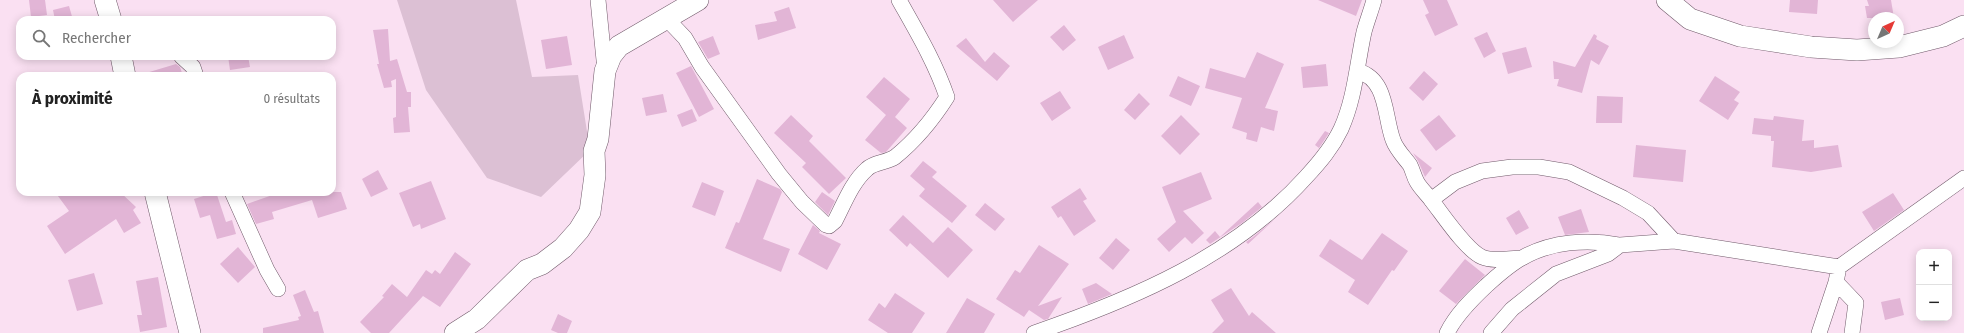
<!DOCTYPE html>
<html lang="fr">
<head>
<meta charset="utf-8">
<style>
	:root { --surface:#fff; --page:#f6f6f6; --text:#222; --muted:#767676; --line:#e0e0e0 }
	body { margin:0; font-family:"Fira Sans Condensed",sans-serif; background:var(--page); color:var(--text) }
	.controls { position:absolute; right:12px; bottom:12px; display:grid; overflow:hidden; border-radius:8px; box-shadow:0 2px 10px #0003 }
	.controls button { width:36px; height:36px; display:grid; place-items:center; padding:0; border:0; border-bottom:1px solid var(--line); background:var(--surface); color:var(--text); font:20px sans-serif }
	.compass { position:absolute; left:1868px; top:12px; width:36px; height:36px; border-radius:50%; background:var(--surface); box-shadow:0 2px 10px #0003; rotate:44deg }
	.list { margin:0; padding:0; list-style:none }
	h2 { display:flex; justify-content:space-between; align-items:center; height:52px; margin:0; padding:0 16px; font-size:17px }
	h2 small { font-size:13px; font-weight:400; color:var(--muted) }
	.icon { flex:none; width:22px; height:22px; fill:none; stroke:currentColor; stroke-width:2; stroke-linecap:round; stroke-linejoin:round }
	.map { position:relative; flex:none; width:1964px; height:333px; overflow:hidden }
	.search { position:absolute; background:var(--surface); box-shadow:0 2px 10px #0003; left:16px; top:16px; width:320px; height:44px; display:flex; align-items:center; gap:10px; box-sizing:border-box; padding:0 14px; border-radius:12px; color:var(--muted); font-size:15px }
	.panel { position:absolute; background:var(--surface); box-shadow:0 2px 10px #0003; left:16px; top:72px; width:320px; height:124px; border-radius:12px }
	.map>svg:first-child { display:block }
	.green { fill:#dcc0d4 }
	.building { fill:#e2b5d6 }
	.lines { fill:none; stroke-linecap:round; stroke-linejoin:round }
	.street-casing { stroke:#705a6a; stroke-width:16 }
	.secondary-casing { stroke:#705a6a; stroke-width:22 }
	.street { stroke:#fff; stroke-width:15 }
	.secondary { stroke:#fff; stroke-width:21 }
</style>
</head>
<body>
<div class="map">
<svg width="1964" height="333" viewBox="0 0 1964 333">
	<rect width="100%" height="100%" fill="#fae0f2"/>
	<path class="green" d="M397 0H516L532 77 578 75 590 150 541 197 487 178 426 90Z"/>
	<path class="building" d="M29 0H45L47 15 31 17Z
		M993 0H1038L1013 22Z
		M1318 0H1362L1356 16Z
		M1423 0H1447L1458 25 1435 36 1425 15 1429 13Z
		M1790 0H1818L1817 14 1789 12Z
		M1867 0H1891L1894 18H1867L1865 6H1869Z
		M69 6 73 20H55L53 10Z
		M789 7 796 28 758 40 755 25 777 21 774 12Z
		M1064 25 1076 40 1063 51 1050 37Z
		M388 29 390 61 397 59 407 92H411V107H408L410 132 394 133 393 118 396 117V79L391 81 392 87 384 88 377 64H379L373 30Z
		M1487 32 1496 51 1484 58 1474 38Z
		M1594 34 1597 36 1596 39 1609 46 1599 65 1591 60 1582 93 1557 86 1559 79H1554L1553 61 1575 67Z
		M1124 35 1134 58 1108 70 1098 47Z
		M567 36 572 65 546 69 541 40Z
		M713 36 720 54 708 59 698 42Z
		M966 38 985 62 994 52 1010 66 997 81 956 46Z
		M1526 47 1532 67 1508 74 1502 53Z
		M1257 52 1284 64 1265 108 1278 111 1274 131 1261 127 1257 142 1246 139 1247 133 1232 128 1242 98 1205 88 1210 68 1245 78Z
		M228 56H248L250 67 230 70Z
		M176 64 180 67 183 76H147L146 73Z
		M1326 64 1328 86 1303 88 1301 67Z
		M691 66 714 109 699 117 676 73Z
		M1424 71 1438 84 1423 101 1409 88Z
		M1178 76 1200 86 1191 106 1169 96Z
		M1715 76 1740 92 1734 100 1739 103 1728 120 1699 101Z
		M884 77 910 99 895 117 907 128 886 152 881 153 865 140 886 115 866 97Z
		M1060 91 1071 108 1052 121 1040 103Z
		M1139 93 1150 104 1135 120 1124 110Z
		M663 94 667 112 646 116 642 98Z
		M1597 96 1623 97 1622 123H1596Z
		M692 109 697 121 682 127 677 115Z
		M791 115 813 136 809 141 846 178 829 194 802 167 806 163 774 133Z
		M1181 115 1200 134 1180 155 1161 136Z
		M1439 115 1456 136 1436 151 1420 130Z
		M1774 116 1804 120 1802 141 1814 140V148L1838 145 1842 167 1811 172 1772 167 1774 141H1771V136L1752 134 1754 118 1773 120Z
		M1325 131 1329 133 1319 148 1315 145Z
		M1636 145 1686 150 1683 182 1633 177Z
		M1413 153 1432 168 1425 177 1418 161Z
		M923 161 937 172 932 177 967 206 952 223 919 196 925 189 910 176Z
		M378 170 388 189 371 197 362 179Z
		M1201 172 1212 199 1183 211 1204 233 1192 244 1185 237 1169 252 1157 239 1176 222 1162 187Z
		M757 179 780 189 782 192 763 239 790 249 781 272 725 248 736 222 739 223Z
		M431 181 446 219 421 229 420 224 413 227 399 193Z
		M702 182 724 191 715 216 692 207Z
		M1080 188 1087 199 1083 201 1096 221 1074 236 1061 216 1058 218 1051 207Z
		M55 192H120L136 207 133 210 141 223 124 233 116 219 65 254 47 226 69 211Z
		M216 192 226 222 232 220 236 234 217 239 210 215 200 218 194 199Z
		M281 192H341L347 209 318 218 312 200 272 212 274 219 256 224 247 204Z
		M822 192 835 201 828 215 815 202Z
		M1893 193 1904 210 1874 231 1862 212Z
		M1258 202 1262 207 1242 223 1210 244 1206 240 1215 231 1220 237Z
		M985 203 1005 219 995 231 975 215Z
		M1581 209 1589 232 1565 235 1558 217Z
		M1519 210 1529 228 1516 235 1506 218Z
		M903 215 933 243 948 227 973 250 948 278 910 243 907 247 889 230Z
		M1274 220 1248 244 1246 242 1253 237Z
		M813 225 820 231 819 233 841 244 827 270 798 254Z
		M1382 233 1408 251 1394 271 1392 270 1368 305 1348 292 1355 280 1319 256 1330 239 1362 260Z
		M1116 238 1130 250 1113 270 1099 258Z
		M1039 245 1069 264 1038 306 1062 297 1048 319 1044 320 1029 310 1024 317 996 299 1015 270 1020 273Z
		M238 247 255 267 238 283 220 264Z
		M455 252 471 264 440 307 423 296 389 333H371L360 322 384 297 382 296 392 284 407 297 426 270 432 274 435 270 440 274Z
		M1465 259 1485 275 1456 304 1439 291Z
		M94 273 103 304 77 311 68 280Z
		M158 277 167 327 140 332 137 315H142L136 281Z
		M1096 283 1112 294 1088 304 1082 289Z
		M1231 288 1249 316 1252 312 1276 333H1212L1224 321 1211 300Z
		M305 290 314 312 318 311 324 333H263V328L299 320 298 317 301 316 293 295Z
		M895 293 925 313 912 333H888L868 320 879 303 885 308Z
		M967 298 995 314 984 333H946Z
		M1900 298 1904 315 1885 320 1881 302Z
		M558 314 572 321 567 333H558L551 330Z"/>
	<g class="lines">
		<defs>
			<path id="street" d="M598 0 605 70
				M666 18 685 38 702 67 779 174 802 202 826 225 829 226 835 221C844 204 852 182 867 169 874 162 886 163 895 157 916 140 933 119 947 97 935 62 917 32 899 0
				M181 56 193 67 196 76
				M1358 71C1388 80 1384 116 1393 140 1396 149 1404 157 1410 165 1413 171 1414 177 1417 182 1421 189 1427 194 1432 201 1443 215 1466 250 1482 257 1493 262 1510 258 1522 258
				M232 192 267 270 278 289
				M1431 200 1455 182 1482 171 1512 167H1539L1569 172 1623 198 1648 213 1674 241
				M1836 282 1856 303 1852 333
				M1034 333C1133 299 1235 256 1306 177 1320 162 1332 148 1341 129 1355 98 1357 64 1364 32 1367 21 1371 11 1374 0
				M1447 333C1456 315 1471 300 1486 286 1497 276 1509 265 1522 258 1551 241 1588 239 1620 245
				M1491 333 1512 309 1556 274 1608 254 1620 245 1674 241 1839 267
				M1819 333 1836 282 1839 267 1964 178"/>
			<path id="secondary" d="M105 0 111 20
				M1667 0 1690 19 1740 36 1811 47 1857 50 1899 47 1943 36 1964 26
				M121 56 125 76
				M155 192 190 333
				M455 333 477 319 527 270 542 264 563 248 579 230 590 212 595 175 594 151 598 139 605 71 611 56 619 46 698 0"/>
		</defs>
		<use href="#street" class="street-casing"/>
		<use href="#secondary" class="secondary-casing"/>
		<use href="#street" class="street"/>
		<use href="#secondary" class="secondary"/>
	</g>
</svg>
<div class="controls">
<button>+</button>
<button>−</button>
</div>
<svg class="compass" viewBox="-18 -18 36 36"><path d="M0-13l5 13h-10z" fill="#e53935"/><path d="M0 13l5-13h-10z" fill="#767676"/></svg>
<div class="search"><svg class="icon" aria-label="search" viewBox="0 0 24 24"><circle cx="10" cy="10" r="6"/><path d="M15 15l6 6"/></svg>Rechercher</div>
<section class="panel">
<h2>À proximité<small>0 résultats</small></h2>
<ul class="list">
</ul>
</section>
</div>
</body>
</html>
